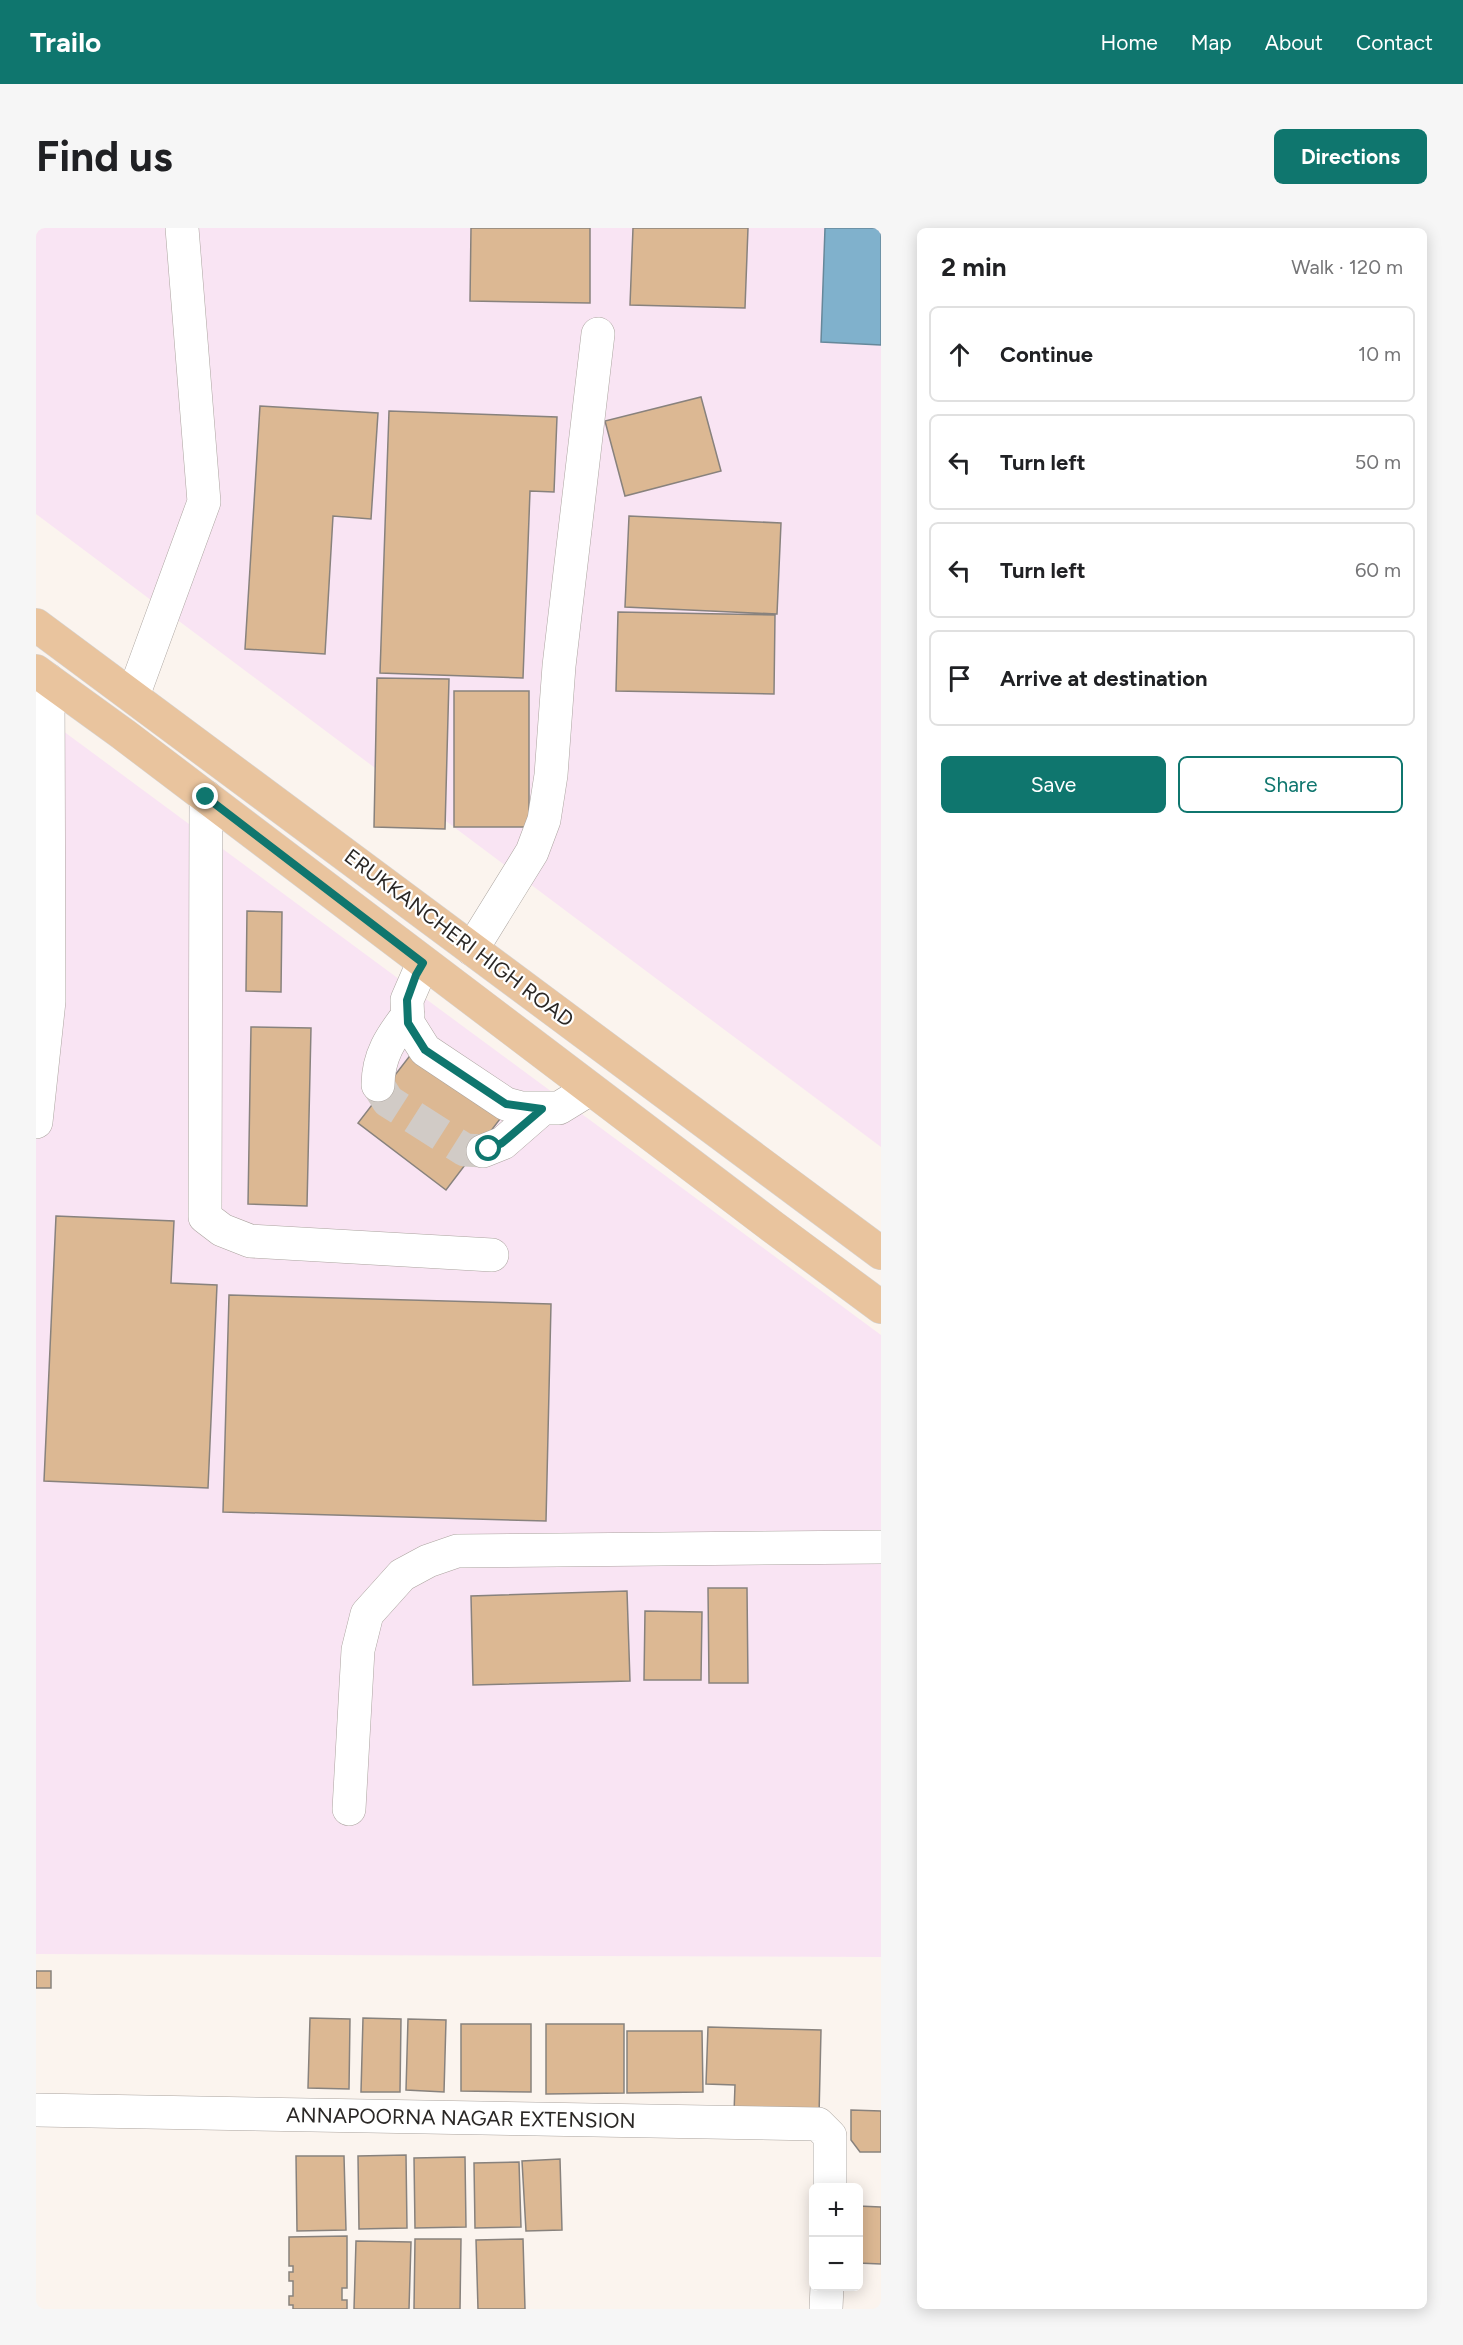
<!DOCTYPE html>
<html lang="en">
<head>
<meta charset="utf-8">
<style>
	:root { --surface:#fff; --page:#f6f6f6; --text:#202124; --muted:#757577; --line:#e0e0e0; --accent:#0f766e }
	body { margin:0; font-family:Figtree,sans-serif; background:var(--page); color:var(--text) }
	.controls { position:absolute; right:18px; bottom:18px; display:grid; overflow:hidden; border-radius:9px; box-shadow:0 3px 15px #0003 }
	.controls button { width:54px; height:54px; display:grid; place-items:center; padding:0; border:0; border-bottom:2px solid var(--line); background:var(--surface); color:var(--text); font:30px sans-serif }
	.stop { position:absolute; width:18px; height:18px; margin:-14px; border:4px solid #0f766e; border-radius:50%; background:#fff }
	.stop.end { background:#0f766e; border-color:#fff; box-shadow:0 2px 6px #0008 }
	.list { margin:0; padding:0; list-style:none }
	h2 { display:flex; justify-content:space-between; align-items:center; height:78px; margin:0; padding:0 24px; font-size:26px }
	h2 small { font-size:20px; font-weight:400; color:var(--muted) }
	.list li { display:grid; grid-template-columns:39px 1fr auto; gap:18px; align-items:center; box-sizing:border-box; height:96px; margin:0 12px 12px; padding:0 12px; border:2px solid var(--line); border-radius:9px }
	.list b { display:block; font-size:22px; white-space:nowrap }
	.list em { font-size:20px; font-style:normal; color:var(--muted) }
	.actions { display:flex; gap:12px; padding:18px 24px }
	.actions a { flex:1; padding:14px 0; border:2px solid var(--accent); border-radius:9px; text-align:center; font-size:21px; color:var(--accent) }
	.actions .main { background:var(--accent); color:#fff }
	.icon { flex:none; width:33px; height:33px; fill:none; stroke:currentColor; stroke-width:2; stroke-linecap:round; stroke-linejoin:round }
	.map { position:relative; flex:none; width:845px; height:2081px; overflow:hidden; border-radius:9px }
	header { display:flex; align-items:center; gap:36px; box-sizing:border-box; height:84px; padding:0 30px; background:var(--accent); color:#fff }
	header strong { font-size:28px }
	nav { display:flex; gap:33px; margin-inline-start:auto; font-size:21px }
	.intro { display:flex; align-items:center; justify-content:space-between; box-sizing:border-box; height:144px; padding:0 36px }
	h1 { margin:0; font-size:42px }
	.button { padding:15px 27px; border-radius:9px; background:var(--accent); color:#fff; font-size:21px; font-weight:700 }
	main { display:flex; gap:36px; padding:0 36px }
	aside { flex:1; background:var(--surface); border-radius:9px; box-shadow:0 3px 15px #0003 }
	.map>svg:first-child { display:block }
	.industrial { fill:#f9e4f3 }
	.water { fill:#80b1cc; stroke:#66889a; stroke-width:1.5 }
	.building { fill:#dcb893; stroke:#88827d; stroke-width:1.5 }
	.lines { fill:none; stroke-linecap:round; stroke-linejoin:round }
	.minor-tunnel { stroke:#d1cbc6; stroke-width:33; stroke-dasharray:33 16; stroke-linecap:butt }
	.minor-casing { stroke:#aba49f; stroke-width:34 }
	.major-casing { stroke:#d5d4d4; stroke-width:34 }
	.minor { stroke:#fff; stroke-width:33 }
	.major { stroke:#e9c49e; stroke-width:33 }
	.route { stroke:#0f766e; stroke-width:8 }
	.labels { text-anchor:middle; stroke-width:4.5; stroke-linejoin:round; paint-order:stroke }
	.street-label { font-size:21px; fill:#2b2826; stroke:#fff }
</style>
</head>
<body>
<header>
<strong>Trailo</strong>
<nav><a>Home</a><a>Map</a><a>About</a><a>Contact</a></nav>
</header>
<div class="intro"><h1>Find us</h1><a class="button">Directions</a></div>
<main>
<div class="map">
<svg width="845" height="2081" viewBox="0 0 845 2081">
	<rect width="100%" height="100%" fill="#fbf4ee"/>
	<path class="industrial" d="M0 0H845V919L0 286Z
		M0 483 845 1107V1729L0 1726Z"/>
	<path class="water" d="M789 0H845V117L785 114Z"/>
	<path class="building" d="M435 0H554V75L434 73Z
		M597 0H712L709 80 594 77Z
		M665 169 685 243 589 268 569 193Z
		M224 178 342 185 335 291 297 288 289 426 209 421Z
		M353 183 521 189 518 264 494 263 487 450 344 445Z
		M593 288 745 295 741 386 589 379Z
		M582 384 739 387 738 466 580 463Z
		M341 450 413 451 409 601 338 599Z
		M418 463H493V599H418Z
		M211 683 246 684 245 764 210 763Z
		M215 799 275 800 271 978 212 976Z
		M376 825 464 891 410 962 322 895Z
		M20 988 138 993 135 1055 181 1057 172 1260 8 1253Z
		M193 1067 515 1076 510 1293 187 1284Z
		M672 1360H711L712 1455H673Z
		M591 1363 594 1453 437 1457 435 1368Z
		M609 1383 666 1384 665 1452H608Z
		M0 1743H15V1760H0Z
		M274 1790 314 1791 313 1861 272 1860Z
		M327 1790 365 1791 364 1864H325Z
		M372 1791 410 1792 408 1864 370 1862Z
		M425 1796H495V1864L425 1863Z
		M510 1796H588V1865L510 1866Z
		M672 1799 785 1802 783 1888 698 1885 699 1857 670 1856Z
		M591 1803H666L667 1864 591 1865Z
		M815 1882 845 1883V1924H824L815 1912Z
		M370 1927 371 2000 323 2001 322 1928Z
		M260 1928H308L310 2002 261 2003Z
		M429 1929 430 1999 379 2000 378 1930Z
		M524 1931 526 2002 490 2003 486 1933Z
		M483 1934 485 1999 439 2000 438 1935Z
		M822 1978 845 1979V2036L822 2035Z
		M311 2008V2060H306V2072H311V2081H257V2077H253V2068H257V2053H253V2044H257V2038H253V2009Z
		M379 2011H425L424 2081H378Z
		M487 2011 489 2081H442L440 2012Z
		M320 2013 375 2014 373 2081H318Z"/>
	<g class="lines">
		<path class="minor-tunnel" d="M342 857 352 873 429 922 447 923"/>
		<defs>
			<path id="minor" d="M97 468 168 274 146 0
				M170 569 169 989 186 1002 214 1013 456 1027
				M436 721 496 624 508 592 515 547 523 438 562 106
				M387 735 371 772 372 795 389 822 470 876 485 880H523L554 861
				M342 857C342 828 355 809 372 787
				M0 894 13 773 12 452
				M447 923 467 915 506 881
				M313 1581 322 1422 331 1386 366 1347 392 1333 421 1323 845 1319
				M0 1882 782 1896 794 1908V1960
				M790 2081 791 2058"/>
			<path id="major" d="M0 397 845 1025
				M0 443 87 506 737 999 845 1079"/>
		</defs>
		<use href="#minor" class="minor-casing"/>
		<use href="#major" class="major-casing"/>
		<use href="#minor" class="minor"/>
		<use href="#major" class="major"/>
	</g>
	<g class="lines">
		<path class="route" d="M170 569 387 735 380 747 371 772 372 795 389 822 470 876 506 881 466 915 453 921"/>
	</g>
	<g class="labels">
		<g class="street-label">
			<text transform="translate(423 710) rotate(37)" y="7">ERUKKANCHERI HIGH ROAD</text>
			<text transform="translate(425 1890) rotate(1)" y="7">ANNAPOORNA NAGAR EXTENSION</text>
		</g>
	</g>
</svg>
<div class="controls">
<button>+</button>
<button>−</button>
</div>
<div class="stop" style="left:453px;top:921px"></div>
<div class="stop end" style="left:170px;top:569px"></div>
</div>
<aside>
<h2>2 min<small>Walk · 120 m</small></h2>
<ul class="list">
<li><svg class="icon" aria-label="ahead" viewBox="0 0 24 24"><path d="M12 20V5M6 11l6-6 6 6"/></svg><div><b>Continue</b></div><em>10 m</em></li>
<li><svg class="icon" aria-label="left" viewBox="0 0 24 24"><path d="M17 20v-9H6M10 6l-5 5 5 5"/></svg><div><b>Turn left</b></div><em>50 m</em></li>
<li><svg class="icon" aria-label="left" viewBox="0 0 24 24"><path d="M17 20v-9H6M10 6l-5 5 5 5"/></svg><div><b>Turn left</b></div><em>60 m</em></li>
<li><svg class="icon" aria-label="arrive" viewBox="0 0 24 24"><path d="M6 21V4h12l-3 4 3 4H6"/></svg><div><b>Arrive at destination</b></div></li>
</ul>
<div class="actions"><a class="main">Save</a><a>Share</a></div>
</aside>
</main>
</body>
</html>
